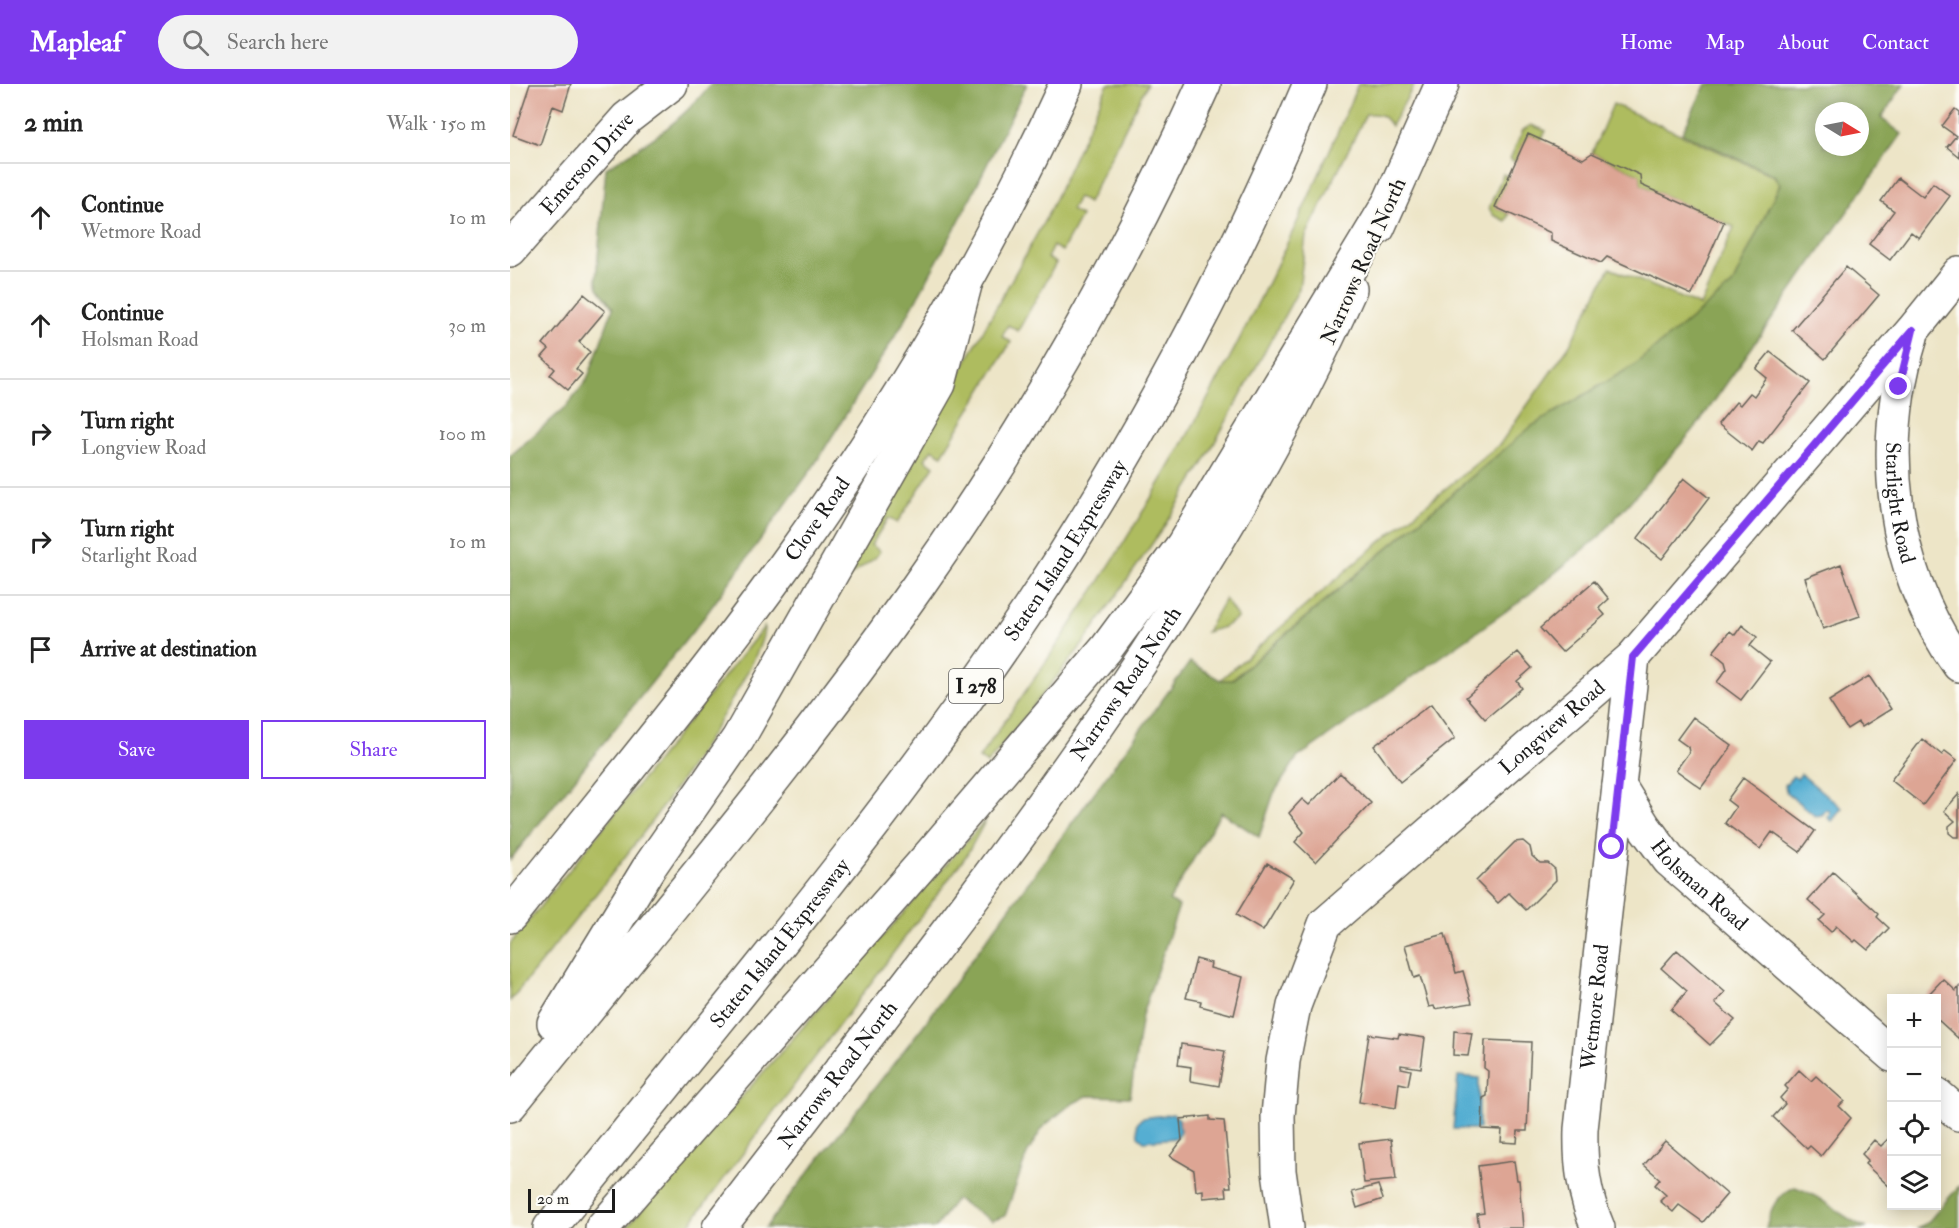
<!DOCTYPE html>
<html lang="en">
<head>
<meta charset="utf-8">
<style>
	:root { --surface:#fff; --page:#f2f2f2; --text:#222; --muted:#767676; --line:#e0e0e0; --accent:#7c3aed }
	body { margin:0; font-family:"IM FELL Double Pica",serif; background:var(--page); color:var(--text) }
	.controls { position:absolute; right:18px; bottom:18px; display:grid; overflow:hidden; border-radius:0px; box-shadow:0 3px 15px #0003 }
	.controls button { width:54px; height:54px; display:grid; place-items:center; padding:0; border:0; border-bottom:2px solid var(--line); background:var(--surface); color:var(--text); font:30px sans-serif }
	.compass { position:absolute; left:1305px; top:18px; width:54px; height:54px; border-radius:50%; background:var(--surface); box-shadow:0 3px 15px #0003; rotate:100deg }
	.scale { position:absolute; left:18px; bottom:15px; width:87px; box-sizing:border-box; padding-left:6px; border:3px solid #1c1c1c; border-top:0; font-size:16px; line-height:21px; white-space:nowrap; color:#1c1c1c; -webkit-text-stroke:4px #fdfcf7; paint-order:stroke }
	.stop { position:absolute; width:18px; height:18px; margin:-14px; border:4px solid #7c3aed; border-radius:50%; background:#fff }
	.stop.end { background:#7c3aed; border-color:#fff; box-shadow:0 2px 6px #0008 }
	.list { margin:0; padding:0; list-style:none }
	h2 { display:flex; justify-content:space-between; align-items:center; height:78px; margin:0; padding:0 24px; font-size:26px }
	h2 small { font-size:20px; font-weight:400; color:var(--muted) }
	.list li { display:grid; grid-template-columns:39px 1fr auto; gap:18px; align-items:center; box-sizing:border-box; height:108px; padding:0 24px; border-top:2px solid var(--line) }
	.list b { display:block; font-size:22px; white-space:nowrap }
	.list p { margin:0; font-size:20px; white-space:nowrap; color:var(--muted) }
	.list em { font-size:20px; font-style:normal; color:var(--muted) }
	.actions { display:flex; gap:12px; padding:18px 24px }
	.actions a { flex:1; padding:14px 0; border:2px solid var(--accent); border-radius:0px; text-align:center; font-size:21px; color:var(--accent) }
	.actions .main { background:var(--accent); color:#fff }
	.icon { flex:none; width:33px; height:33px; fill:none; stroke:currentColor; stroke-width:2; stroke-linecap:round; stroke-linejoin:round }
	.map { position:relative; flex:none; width:1449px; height:1144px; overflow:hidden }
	header { display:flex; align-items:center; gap:36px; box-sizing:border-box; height:84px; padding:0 30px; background:var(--accent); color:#fff }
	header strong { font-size:28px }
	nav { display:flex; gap:33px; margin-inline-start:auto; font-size:21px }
	.search { width:420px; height:54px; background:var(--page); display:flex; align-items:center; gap:15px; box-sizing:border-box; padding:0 21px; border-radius:33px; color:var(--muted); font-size:22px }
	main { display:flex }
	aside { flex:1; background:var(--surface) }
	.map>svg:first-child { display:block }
	.green { fill:#aebc5f; stroke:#656c3e; stroke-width:1.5 }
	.forest { fill:#8aa456; stroke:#536039; stroke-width:1.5; fill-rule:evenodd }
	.water { fill:#55aed2; stroke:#386577; stroke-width:1.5 }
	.building { fill:#dda594 }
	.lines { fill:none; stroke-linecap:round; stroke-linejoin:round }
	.minor-casing { stroke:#656258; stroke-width:36 }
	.primary-casing { stroke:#656258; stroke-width:36 }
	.motorway-casing { stroke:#656258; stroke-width:36 }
	.minor { stroke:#fff; stroke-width:33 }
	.primary { stroke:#fff; stroke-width:33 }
	.motorway { stroke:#fff; stroke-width:33 }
	.route { stroke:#7c3aed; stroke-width:8 }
	.labels { text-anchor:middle; stroke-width:4.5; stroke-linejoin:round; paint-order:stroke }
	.shield { fill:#fdfcf7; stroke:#605f5e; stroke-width:1.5 }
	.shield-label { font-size:20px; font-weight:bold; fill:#1c1c1c }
	.street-label { font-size:21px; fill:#1c1c1c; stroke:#fdfcf7 }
</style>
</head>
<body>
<header>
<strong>Mapleaf</strong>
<div class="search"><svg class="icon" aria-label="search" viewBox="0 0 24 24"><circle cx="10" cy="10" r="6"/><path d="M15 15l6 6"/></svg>Search here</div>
<nav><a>Home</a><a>Map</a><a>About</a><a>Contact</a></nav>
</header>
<main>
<aside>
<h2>2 min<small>Walk · 150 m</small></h2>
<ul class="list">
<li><svg class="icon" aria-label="ahead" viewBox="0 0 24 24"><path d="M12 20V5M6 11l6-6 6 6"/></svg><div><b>Continue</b><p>Wetmore Road</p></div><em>10 m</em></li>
<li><svg class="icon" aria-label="ahead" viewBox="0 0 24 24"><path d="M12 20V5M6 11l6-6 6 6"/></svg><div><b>Continue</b><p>Holsman Road</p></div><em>30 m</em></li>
<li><svg class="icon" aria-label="right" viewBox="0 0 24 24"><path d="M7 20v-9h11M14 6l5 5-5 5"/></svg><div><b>Turn right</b><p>Longview Road</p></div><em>100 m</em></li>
<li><svg class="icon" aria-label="right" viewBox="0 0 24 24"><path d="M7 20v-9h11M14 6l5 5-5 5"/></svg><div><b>Turn right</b><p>Starlight Road</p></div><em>10 m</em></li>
<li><svg class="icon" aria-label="arrive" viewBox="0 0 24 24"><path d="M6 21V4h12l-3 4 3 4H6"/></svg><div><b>Arrive at destination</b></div></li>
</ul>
<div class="actions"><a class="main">Save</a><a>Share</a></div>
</aside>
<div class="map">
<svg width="1449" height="1144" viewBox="0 0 1449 1144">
	<rect width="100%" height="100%" fill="#fdfcf7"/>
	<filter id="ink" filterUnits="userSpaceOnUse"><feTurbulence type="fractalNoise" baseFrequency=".0167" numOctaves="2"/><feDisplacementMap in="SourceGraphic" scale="12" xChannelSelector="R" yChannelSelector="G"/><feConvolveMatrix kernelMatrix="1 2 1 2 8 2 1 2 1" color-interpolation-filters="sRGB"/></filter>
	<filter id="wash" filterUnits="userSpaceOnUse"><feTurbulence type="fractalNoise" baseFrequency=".008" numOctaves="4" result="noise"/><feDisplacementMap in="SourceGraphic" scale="24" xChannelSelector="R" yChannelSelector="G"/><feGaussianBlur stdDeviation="1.35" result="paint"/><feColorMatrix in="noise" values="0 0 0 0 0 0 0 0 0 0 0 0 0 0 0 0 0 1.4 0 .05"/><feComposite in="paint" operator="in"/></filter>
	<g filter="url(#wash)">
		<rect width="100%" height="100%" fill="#ede5c7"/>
		<path class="green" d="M598 0H637L578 119 568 113 561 126 571 132 552 167 543 162 537 174 546 179 508 247 498 241 492 252 501 258 432 371 422 365 415 375 424 382 387 439 378 434 361 461 370 467 365 474 335 495 537 132Z
			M848 0H905L881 42C874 31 870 29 856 30L796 152 789 205 694 378 655 441 573 560 477 680 469 674C501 628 534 582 564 536 676 368 771 186 848 0Z
			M1103 20 1264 92 1270 100 1222 201 1123 282 1022 342 721 596H710L852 473 990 360 1059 262 1100 184 1190 222 1224 143 1131 101 1130 91 1082 69Z
			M1021 41 1036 47 1031 56 1018 50 1005 78 1000 75 1013 46Z
			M993 90 999 93 985 123 999 130 996 137 983 131 979 124Z
			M715 515 728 534 714 543 696 548Z
			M254 543C255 558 236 591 228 605 165 718 81 816 0 917V860Z
			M477 734 456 772 177 1144H116Z"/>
		<path class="forest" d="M201 0H517L449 137 395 236 303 383 195 532 0 776V372L57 322 77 296 103 224 88 204 86 195 96 84C140 57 168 41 201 0Z
			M1196 0H1394L1371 34 1392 50 1186 343 1089 453 1012 516 787 674 764 709 749 753 711 728 659 817 669 822 632 931 620 1013 577 1012 560 1021 533 1043 517 1070 495 1132 482 1137 446 1115 425 1144H255L413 942 680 578 710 596H722L1022 342 1123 282 1222 201 1270 100 1264 91 1172 49ZM1314 27H1350V63H1314Z
			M1449 1102V1144H1408L1418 1138Z
			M1285 1103C1313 1112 1331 1134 1357 1144H1256C1261 1123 1266 1112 1285 1103Z"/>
		<path class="water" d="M1291 690 1332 724 1322 737 1318 734 1320 728 1317 725 1312 731 1305 732 1276 708 1275 701 1283 692 1287 695Z
			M948 992 969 994V1045H943Z
			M663 1030 669 1035 670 1047 666 1054 634 1057 628 1052 627 1039 632 1034Z"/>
		<g id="blocks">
			<path class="building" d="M20 0H61L53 26 43 22 30 61 3 51Z
				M1445 25 1449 28V73L1437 63 1446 52 1432 42Z
				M1018 50 1073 75 1082 69 1130 91 1131 101 1214 138 1182 211 1097 173 1091 179 1041 157V149L985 123Z
				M1388 94 1413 113 1423 99 1440 112 1409 154 1401 148 1380 176 1359 160 1384 127 1371 117Z
				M1336 183 1369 211 1315 275 1282 246Z
				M74 210 95 227 69 258 80 268 66 285 72 290 58 306 40 291 45 285 32 273 39 265 33 260Z
				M1260 268 1300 299 1253 359 1249 357 1242 367 1208 340 1226 318 1230 321 1240 309 1244 312 1257 294 1246 285Z
				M1174 394 1199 414 1152 475 1127 455Z
				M1331 480 1350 532 1313 545 1295 494Z
				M1084 497 1099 515 1089 524 1095 531 1052 568 1030 544Z
				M1232 541 1247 553 1240 562 1260 578 1231 616 1207 598 1217 585 1215 578 1203 568 1220 547 1225 551Z
				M1008 568 1022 584 1007 597 1012 604 975 635 956 613Z
				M1359 592 1381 625 1352 643 1348 638 1337 645 1319 617Z
				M921 620 945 654 890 698 864 662Z
				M1183 633 1222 662 1191 704 1166 686 1179 668 1178 663 1167 655Z
				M1412 655 1432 671 1435 667 1447 676 1413 721 1381 696Z
				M830 689 861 719 806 778 785 758 794 748 779 729 792 715 799 721Z
				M1233 694 1305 747 1290 768 1262 748 1250 765 1215 739 1226 723 1217 716Z
				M1449 710V753H1444L1439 749V742L1445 737 1434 727Z
				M1013 757 1020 763 1022 772 1030 779H1038L1045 785 1046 796 1016 826 999 809 988 819 966 797 1005 758Z
				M757 779 784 795 753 847 726 831Z
				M1323 788 1369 830 1367 833 1379 844 1358 866 1346 856 1344 858 1326 842 1321 848 1309 837 1315 831 1298 816Z
				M935 850 946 889 953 887 962 919 925 925 924 922 919 923 910 892 904 894 895 861Z
				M1167 866 1215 908 1205 919 1225 936 1200 961 1161 926 1177 907 1151 884Z
				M686 875 701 879 700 884 733 893 724 931 690 922 691 917 676 914Z
				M1433 895 1446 907 1449 903V955L1426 934V914H1415Z
				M944 947 962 949 958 972 943 971Z
				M859 950 888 954 889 950 915 954 911 984 891 981V984L901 986 898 1001 889 999 886 1024 849 1018Z
				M975 956 1021 958 1017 1047H1008L1007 1059 991 1058 992 1046 972 1045 973 1014 977 1012 978 987 974 984Z
				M671 960 715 967 709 1002 680 997 681 983 668 981Z
				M1289 986 1301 997 1306 992 1334 1017 1329 1022 1341 1034 1311 1072 1300 1062 1297 1065 1263 1033 1275 1020 1270 1014 1278 1005 1275 1002Z
				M700 1032V1036L714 1037 721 1103H716L717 1112 693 1114V1106L686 1107 684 1086 660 1072 672 1056 670 1035Z
				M1382 1051V1105L1355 1080 1358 1076 1352 1070 1364 1056 1371 1062Z
				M881 1055 886 1096 854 1099 849 1059Z
				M1155 1057 1217 1110 1193 1138 1169 1121 1163 1128 1150 1117 1156 1111 1145 1101 1150 1095 1134 1081Z
				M1004 1077 1007 1096H1009L1013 1144H969L967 1130 974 1129 968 1082Z
				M868 1101 873 1115 847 1124 842 1108Z"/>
		</g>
	</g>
	<g filter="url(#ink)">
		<use href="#blocks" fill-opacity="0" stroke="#656258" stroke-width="1.5"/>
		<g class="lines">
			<defs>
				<g id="minor">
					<path id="s1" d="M0 166 117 34 161 0"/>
					<path id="s2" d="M1401 253C1367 363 1381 486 1449 581"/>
					<path id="s3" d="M1123 573 1109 702 1133 741 1159 776 1382 971"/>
					<path d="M1426 1010 1449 1030"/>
					<path id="s4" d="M777 1144 769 1087 768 1032 773 977 784 922 815 840 1123 573 1403 246 1449 189"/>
					<path id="s5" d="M1088 1144C1074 1111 1070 1081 1071 1045L1109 702"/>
				</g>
				<g id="primary">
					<path d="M868 144 932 0"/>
					<path id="s6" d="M0 832C96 712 194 595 283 470 388 323 481 164 556 0"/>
					<path id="s7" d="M209 1144C438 844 685 552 840 205"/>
				</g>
				<g id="motorway">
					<path d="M44 939 138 785 228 655 429 300 456 197"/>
					<path d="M0 1021C138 850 281 682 408 502 519 345 615 175 694 0"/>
					<path id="s8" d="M40 1144C202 941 374 741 519 525 629 360 722 183 800 0"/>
					<path d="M92 1144 414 778 596 565 673 461 879 119"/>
				</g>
			</defs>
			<use href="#minor" class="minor-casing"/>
			<use href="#primary" class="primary-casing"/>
			<use href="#motorway" class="motorway-casing"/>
			<use href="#minor" class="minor"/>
			<use href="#primary" class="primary"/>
			<use href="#motorway" class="motorway"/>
		</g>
	</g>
	<g class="lines" filter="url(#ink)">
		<path class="route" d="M1102 763 1123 573 1403 246 1389 303"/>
	</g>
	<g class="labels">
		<rect class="shield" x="439" y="585" width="54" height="34" rx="4.5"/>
		<g class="shield-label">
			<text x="466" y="609">I 278</text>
		</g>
		<g class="street-label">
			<text dy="7" stroke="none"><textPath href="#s1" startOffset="116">Emerson Drive</textPath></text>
			<text transform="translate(853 177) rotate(-66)" y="7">Narrows Road North</text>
			<text dy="7" stroke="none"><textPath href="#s2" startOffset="168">Starlight Road</textPath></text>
			<text dy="7" stroke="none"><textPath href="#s6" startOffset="502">Clove Road</textPath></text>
			<text dy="7" stroke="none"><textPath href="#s8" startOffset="852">Staten Island Expressway</textPath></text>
			<text dy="7" stroke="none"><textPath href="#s7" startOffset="680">Narrows Road North</textPath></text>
			<text dy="7" stroke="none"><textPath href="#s4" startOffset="612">Longview Road</textPath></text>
			<text dy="7" stroke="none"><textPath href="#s3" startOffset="258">Holsman Road</textPath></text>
			<text dy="7" stroke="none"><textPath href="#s8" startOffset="366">Staten Island Expressway</textPath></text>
			<text dy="7" stroke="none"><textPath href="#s5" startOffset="224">Wetmore Road</textPath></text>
			<text dy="7" stroke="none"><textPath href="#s7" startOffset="194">Narrows Road North</textPath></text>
		</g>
	</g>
</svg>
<div class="controls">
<button>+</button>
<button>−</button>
<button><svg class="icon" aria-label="locate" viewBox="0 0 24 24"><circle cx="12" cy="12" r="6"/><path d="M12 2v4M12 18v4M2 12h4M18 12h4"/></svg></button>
<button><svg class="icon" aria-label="layers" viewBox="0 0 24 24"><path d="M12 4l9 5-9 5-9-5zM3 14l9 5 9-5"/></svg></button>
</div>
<svg class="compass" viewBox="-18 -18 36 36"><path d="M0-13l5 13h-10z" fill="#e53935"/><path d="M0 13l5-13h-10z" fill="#767676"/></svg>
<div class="scale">20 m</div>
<div class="stop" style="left:1102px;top:763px"></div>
<div class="stop end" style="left:1389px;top:303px"></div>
</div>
</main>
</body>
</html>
